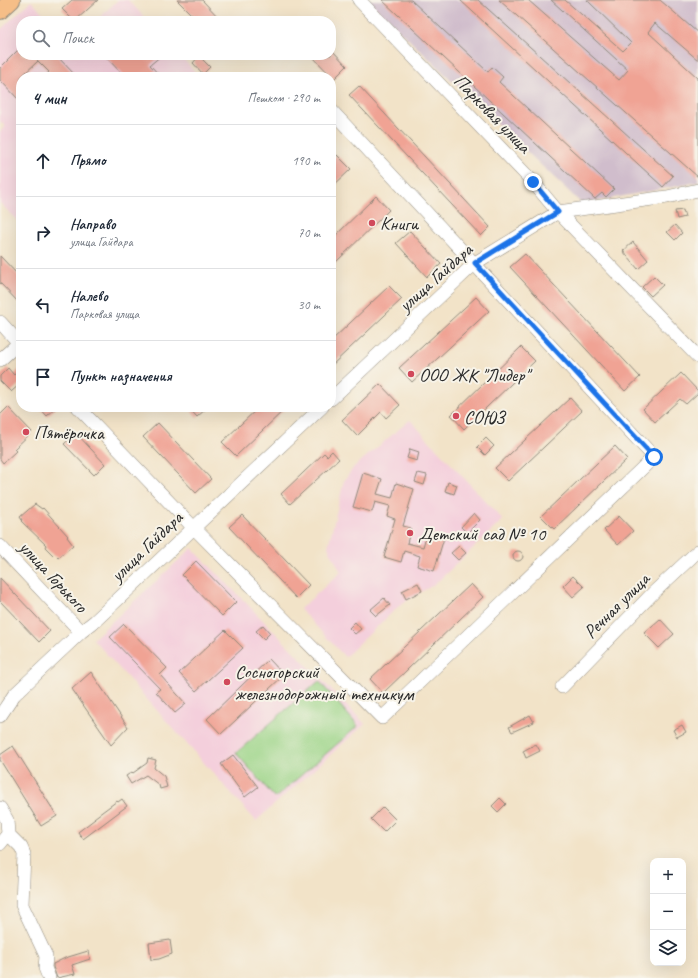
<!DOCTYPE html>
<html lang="ru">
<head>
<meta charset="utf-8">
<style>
	:root { --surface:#fff; --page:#f2f2f3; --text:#1f2937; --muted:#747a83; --line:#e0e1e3 }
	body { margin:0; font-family:Caveat,sans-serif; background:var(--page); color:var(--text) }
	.controls { position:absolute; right:12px; bottom:12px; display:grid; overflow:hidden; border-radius:8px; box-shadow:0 4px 16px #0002 }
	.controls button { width:36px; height:36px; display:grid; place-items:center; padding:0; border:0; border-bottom:1px solid var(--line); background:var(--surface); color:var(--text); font:20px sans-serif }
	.stop { position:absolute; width:12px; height:12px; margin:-9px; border:3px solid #1a73e8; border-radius:50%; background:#fff }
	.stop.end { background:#1a73e8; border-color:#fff; box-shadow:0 1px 4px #0008 }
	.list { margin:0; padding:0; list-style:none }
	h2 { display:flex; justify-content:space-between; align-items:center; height:52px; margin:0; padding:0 16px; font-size:17px }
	h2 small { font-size:13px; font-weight:400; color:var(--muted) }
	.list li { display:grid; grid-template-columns:26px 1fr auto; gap:12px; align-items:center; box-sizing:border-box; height:72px; padding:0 16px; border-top:1px solid var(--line) }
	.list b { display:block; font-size:15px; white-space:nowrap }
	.list p { margin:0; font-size:13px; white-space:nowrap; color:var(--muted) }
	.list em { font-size:13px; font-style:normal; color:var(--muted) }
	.icon { flex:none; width:22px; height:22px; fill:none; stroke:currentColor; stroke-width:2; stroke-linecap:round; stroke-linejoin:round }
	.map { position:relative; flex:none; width:698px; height:978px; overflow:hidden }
	.search { position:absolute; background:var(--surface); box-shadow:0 4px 16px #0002; left:16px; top:16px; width:320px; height:44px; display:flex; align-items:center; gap:10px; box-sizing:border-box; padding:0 14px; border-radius:16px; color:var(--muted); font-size:15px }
	.panel { position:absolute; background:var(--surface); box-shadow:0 4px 16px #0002; left:16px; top:72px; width:320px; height:340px; border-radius:16px }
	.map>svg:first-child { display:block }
	.built { fill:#f4cfdc }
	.industrial { fill:#d0bdcc }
	.green { fill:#9bd487; stroke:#638059 }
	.building { fill:#f0a394 }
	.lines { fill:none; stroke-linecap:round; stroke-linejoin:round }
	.minor-casing { stroke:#8e877a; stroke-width:14 }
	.major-casing { stroke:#8e877a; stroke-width:18 }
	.minor { stroke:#fff; stroke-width:13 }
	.major { stroke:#f6be87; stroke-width:16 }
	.route { stroke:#1a73e8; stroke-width:5 }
	.poi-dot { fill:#d1495b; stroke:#f7f3e8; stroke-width:1.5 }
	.labels { text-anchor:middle; stroke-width:4; stroke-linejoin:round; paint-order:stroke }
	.street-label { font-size:19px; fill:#2b2b2b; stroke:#f7f3e8 }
	.poi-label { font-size:19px; fill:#2b2b2b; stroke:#f7f3e8; text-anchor:start }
</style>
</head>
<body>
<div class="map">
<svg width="698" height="978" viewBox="0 0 698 978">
	<rect width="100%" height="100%" fill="#f7f3e8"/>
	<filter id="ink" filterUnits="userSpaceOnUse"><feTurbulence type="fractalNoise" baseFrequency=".025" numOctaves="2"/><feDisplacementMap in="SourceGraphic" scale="8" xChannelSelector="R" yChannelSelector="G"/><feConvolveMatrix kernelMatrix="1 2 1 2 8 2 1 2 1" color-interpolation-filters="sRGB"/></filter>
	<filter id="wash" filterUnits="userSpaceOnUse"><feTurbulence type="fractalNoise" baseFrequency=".012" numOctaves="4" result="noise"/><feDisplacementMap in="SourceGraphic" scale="16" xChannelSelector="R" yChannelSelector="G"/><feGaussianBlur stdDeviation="0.9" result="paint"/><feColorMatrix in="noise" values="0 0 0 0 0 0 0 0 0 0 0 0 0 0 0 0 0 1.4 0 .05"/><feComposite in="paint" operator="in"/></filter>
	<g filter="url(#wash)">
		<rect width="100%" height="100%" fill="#f2e3c8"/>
		<path class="built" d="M118 0H128L148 21H96Z
			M31 1 51 21H21V55H179L200 77H21V224L0 203V132L5 126 0 121V30Z
			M410 420 503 520 435 584 401 604 345 657 300 609 341 572 328 547 344 481 354 467Z
			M192 548 365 724 256 821 93 639Z"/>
		<path class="industrial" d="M367 0H698V182L582 204Z"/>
		<path class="green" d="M319 681 358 726 275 798 236 753Z"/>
		<g id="blocks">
			<path class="building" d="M72 0H98L75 21H74L62 9Z
				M177 0H202L222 21H198Z
				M382 0H411L488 72 492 67 503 77 499 82 614 189 606 197 602 193 595 199Z
				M460 0H478L673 176 663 187Z
				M499 0H528L619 80 628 70 551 0H565L623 51 631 43 587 0H660L698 33V60L655 23 648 32 698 78V177Z
				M21 47V55H56L77 77H44L49 72 38 61 21 77V102L0 80V68Z
				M331 49 347 66 334 79 311 55H331Z
				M104 55H162L150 65 161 77H125Z
				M199 56 210 67 203 74 193 63Z
				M359 86 490 227 481 236 349 95Z
				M337 155 351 169 331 188V160Z
				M376 196 389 210 331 267V240Z
				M683 210 685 217 677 219 675 211Z
				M675 225 682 233 675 240 667 232Z
				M410 231 441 264 427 277 396 243Z
				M633 242 648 260 638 269 623 251Z
				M525 254 640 377 625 391 510 267Z
				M0 256 21 278V305L0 283Z
				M654 276 663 285 651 296 642 287Z
				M389 286 402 299 331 366V341Z
				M476 297 489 311 412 382 399 368Z
				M521 347 535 361 464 429 451 415Z
				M8 368 14 375 21 368V383L11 392 0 381V376Z
				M681 373 698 391V393L686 404 680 399 655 422 643 409Z
				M380 384 400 405 386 418 381 412 357 436 342 420Z
				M570 398 582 411 508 481 495 468Z
				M8 407 32 432 14 449 16 451 3 463 0 459V415Z
				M39 407H57L47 416Z
				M188 407H208L197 417Z
				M259 407H287L236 456 222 442Z
				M158 423 211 479 196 493 143 437Z
				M76 433 105 464 94 475 64 444Z
				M486 438 494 446 485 455 477 447Z
				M615 446 627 459 554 529 541 516Z
				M410 449 419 452 417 461 407 458Z
				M332 451 339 459 290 504 281 494 324 453 327 456Z
				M363 473 382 479 377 494 392 498 396 483 414 489 403 526 411 528 407 543 423 547 427 533 444 538 434 571 417 566 420 556 404 551 401 562 384 557 395 519 387 516 390 506 375 502 372 512 353 507Z
				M418 473 427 475 424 485 415 482Z
				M448 482 457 485 454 494 445 491Z
				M35 504 42 509 43 508 68 536 67 537 73 545 58 558 56 556 55 557 45 547 46 545 21 521 22 520 20 517Z
				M474 513 480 520 467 533 461 527Z
				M242 515 309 585 296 598 229 527Z
				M619 516 633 531 618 545 604 530Z
				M459 546 466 553 458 560 451 553Z
				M513 556a5 5 0 1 1 10 0a5 5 0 1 1-10 0Z
				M196 561 236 602 222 616 182 575Z
				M573 576 584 587 573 597 563 586Z
				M0 578 50 631 39 642 0 601Z
				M418 583 422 591 406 599 402 591Z
				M471 584 483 597 383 693 370 679Z
				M384 598 390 605 376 616 370 610Z
				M660 619 674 634 659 648 644 633Z
				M355 622 361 629 355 634 349 628Z
				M124 624 167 668 160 675 186 704 175 713 156 692 160 689 110 637Z
				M263 625 270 633 264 639 256 631Z
				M225 630 243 648 196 691 179 673Z
				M269 659 284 675 221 734 207 719Z
				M91 672 128 727 111 745 72 689Z
				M530 715 534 722 512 732 509 727Z
				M682 725 686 732 677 737 673 730Z
				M536 744 540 751 526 758 523 751Z
				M13 746 57 816 41 826 0 760V755Z
				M233 755 258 787 245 797 221 764Z
				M148 758 156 760 154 768 164 776 167 787 160 789 159 785 146 775 131 784 126 776 132 772 133 773 147 763Z
				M500 798 506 804 498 812 492 806Z
				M122 799 127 806 83 839 78 832 95 819 94 818 98 815 117 801 118 802Z
				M383 807 396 820 384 832 371 819Z
				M170 940 172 954 159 959 151 960 149 943Z
				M88 951 90 959 72 965 75 974 57 978 53 967V964L65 958Z"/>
		</g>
	</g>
	<g filter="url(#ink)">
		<use href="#blocks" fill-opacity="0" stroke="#8e877a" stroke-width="1"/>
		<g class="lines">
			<defs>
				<path id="minor" d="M359 0 533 182 558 212 698 357
					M0 322 21 345
					M0 360 21 341
					M331 399 475 263 558 212 667 197 698 190
					M78 407 193 527 382 718 654 457 331 110
					M0 546 81 632
					M562 687 653 593 698 551
					M0 716 14 695 81 632 95 621 322 407
					M0 808 7 820 8 834 21 847 24 854 22 905 46 956 45 968 49 978
					M0 844 8 834"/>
				<path id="major" d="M0 11 12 0"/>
			</defs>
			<use href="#minor" class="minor-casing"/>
			<use href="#major" class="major-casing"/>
			<use href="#minor" class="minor"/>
			<use href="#major" class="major"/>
		</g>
	</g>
	<g class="lines" filter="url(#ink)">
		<path class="route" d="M533 182 558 212 475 263 654 457"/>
	</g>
	<g class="poi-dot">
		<circle cx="372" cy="223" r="4"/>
		<circle cx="411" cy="374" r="4"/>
		<circle cx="456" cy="416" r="4"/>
		<circle cx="26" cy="432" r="4"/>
		<circle cx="410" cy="533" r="4"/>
		<circle cx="227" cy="682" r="4"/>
	</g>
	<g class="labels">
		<g class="street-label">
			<text transform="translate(493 113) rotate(46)" y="7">Парковая улица</text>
			<text transform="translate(435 277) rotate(-42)" y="7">улица Гайдара</text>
			<text transform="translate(146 546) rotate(-44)" y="7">улица Гайдара</text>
			<text transform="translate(54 576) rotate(47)" y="7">улица Горького</text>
			<text transform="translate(616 605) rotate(-45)" y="7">Речная улица</text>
		</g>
		<g class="poi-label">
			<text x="380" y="230">Книги</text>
			<text x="419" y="381">ООО ЖК "Лидер"</text>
			<text x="464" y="423">СОЮЗ</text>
			<text x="34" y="439">Пятёрочка</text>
			<text x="418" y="540">Детский сад № 10</text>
			<text x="235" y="678">Сосногорский<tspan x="235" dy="22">железнодорожный техникум</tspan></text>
		</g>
	</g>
</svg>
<div class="controls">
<button>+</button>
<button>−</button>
<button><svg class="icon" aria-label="layers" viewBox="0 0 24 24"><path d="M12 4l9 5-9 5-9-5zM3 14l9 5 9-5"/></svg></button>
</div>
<div class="stop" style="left:654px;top:457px"></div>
<div class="stop end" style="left:533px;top:182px"></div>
<div class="search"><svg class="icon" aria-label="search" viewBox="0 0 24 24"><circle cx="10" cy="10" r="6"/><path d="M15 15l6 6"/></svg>Поиск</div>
<section class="panel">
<h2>4 мин<small>Пешком · 290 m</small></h2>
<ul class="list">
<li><svg class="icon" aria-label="ahead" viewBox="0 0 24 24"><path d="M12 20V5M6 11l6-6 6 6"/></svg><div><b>Прямо</b></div><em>190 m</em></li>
<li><svg class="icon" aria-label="right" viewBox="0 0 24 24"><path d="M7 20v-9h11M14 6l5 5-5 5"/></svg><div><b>Направо</b><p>улица Гайдара</p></div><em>70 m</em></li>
<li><svg class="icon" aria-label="left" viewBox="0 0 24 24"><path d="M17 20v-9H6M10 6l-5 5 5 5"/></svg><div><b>Налево</b><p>Парковая улица</p></div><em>30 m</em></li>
<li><svg class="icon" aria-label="arrive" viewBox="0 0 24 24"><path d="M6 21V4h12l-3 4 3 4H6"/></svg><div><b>Пункт назначения</b></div></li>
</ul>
</section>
</div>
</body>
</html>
